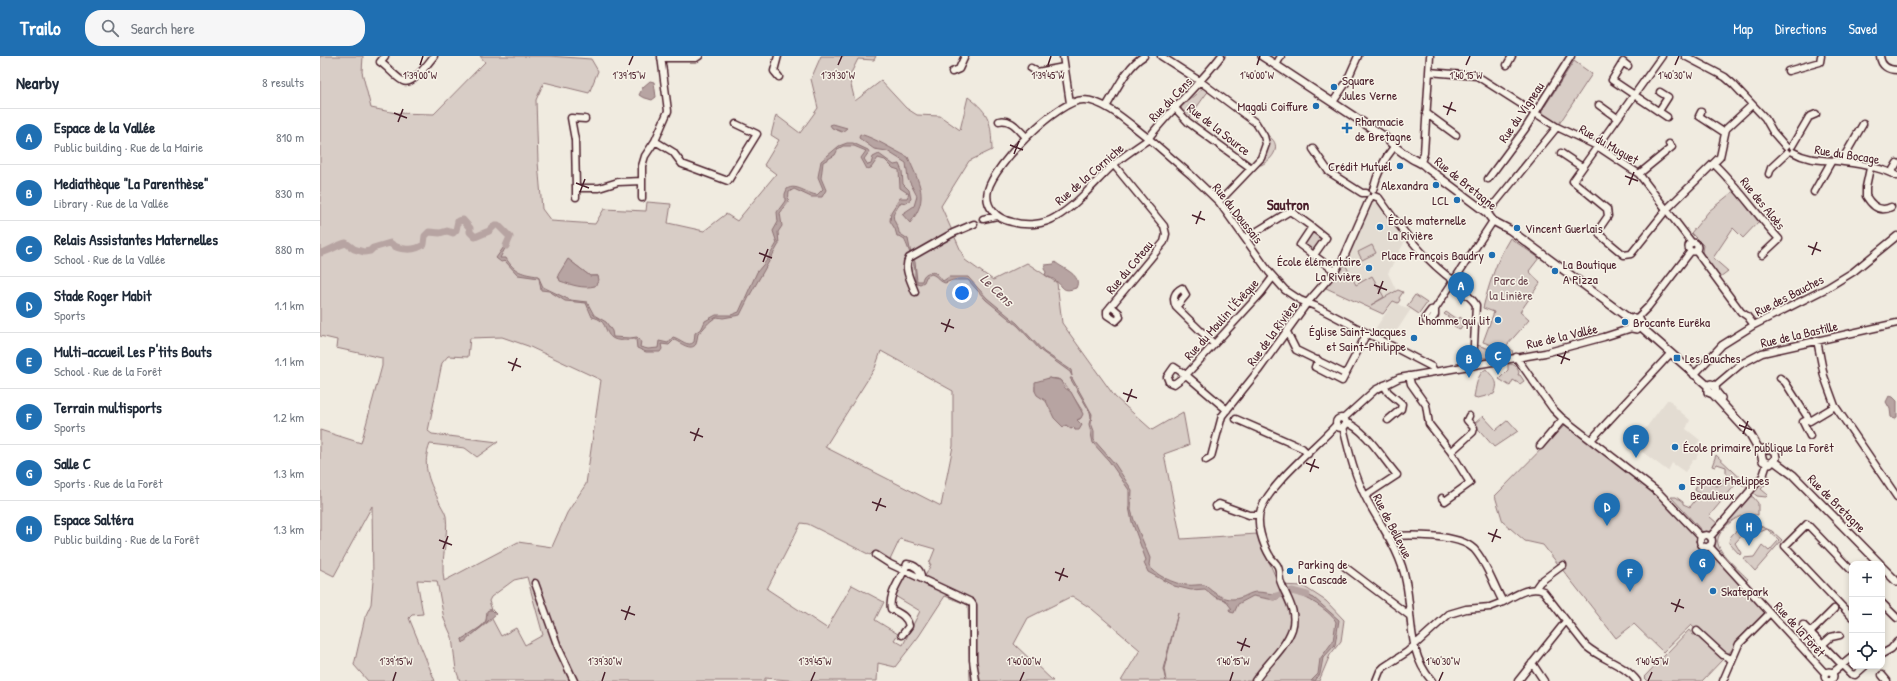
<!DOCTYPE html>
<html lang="en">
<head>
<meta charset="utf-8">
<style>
	:root { --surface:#fff; --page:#f6f6f7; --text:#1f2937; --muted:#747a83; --line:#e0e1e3; --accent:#1f6fb2 }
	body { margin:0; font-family:"Patrick Hand",sans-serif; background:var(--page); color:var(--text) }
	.controls { position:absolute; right:12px; bottom:12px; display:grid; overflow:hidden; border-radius:8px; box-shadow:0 2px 6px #0003 }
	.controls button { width:36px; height:36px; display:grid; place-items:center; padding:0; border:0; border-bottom:1px solid var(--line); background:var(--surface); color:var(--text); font:20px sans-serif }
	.you { position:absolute; left:642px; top:237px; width:14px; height:14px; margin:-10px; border:3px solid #fff; border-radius:50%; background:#1a73e8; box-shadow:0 0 0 6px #1a73e833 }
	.badge { display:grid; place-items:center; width:26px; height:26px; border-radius:50%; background:var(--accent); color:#fff; font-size:13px; font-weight:700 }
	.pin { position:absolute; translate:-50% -33px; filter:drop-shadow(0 1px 2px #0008) }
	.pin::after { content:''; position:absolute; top:21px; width:14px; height:12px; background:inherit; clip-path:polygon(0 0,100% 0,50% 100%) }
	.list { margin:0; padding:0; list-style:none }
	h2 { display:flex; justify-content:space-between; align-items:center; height:52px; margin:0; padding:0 16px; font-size:17px }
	h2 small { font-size:13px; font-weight:400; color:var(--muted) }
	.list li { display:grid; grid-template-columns:26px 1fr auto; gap:12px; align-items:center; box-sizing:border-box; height:56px; padding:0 16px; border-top:1px solid var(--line) }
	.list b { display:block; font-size:15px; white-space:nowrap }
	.list p { margin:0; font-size:13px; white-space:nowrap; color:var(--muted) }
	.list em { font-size:13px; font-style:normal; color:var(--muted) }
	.icon { flex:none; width:22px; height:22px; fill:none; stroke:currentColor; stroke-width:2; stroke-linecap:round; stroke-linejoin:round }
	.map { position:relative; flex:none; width:1577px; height:625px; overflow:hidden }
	header { display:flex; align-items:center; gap:24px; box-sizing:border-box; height:56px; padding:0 20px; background:var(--accent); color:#fff }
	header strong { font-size:19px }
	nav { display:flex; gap:22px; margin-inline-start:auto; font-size:14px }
	.search { width:280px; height:36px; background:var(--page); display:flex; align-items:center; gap:10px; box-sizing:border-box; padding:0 14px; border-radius:16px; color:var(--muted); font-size:15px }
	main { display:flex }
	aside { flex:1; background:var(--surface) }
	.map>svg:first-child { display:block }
	.built { fill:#e3dcd2 }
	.green { fill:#d8cdc6; stroke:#917678; fill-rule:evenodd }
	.water { fill:#b7a4a2; stroke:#8b6f72 }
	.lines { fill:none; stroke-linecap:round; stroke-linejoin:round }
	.river { stroke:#b7a4a2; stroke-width:7 }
	.minor-casing { stroke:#4a1f2b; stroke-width:9 }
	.major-casing { stroke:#4a1f2b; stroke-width:10 }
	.minor { stroke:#f7f3e8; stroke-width:6 }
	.major { stroke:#f7f3e8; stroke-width:7 }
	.ticks { fill:none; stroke:#4a1f2b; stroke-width:1.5 }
	.poi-dot { fill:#1f6fb2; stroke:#f7f3e8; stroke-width:1.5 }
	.labels { text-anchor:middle; stroke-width:3; stroke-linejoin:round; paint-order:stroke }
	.poi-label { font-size:13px; fill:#4a1f2b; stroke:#f7f3e8; text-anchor:start }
	.street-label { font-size:13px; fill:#4a1f2b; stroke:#f7f3e8 }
	.park-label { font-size:13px; fill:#6e4a52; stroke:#f7f3e8 }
	.water-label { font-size:14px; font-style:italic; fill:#704e55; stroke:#f7f3e8 }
	.quarter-label { font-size:15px; font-weight:bold; fill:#4a1f2b; stroke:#f7f3e8 }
	.ticks-label { font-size:10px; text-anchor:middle; fill:#4a1f2b; stroke:#f7f3e8; stroke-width:3; stroke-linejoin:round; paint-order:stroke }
</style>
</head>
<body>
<header>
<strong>Trailo</strong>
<div class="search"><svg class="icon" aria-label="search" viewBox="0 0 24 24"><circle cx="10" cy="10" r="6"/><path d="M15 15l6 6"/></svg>Search here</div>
<nav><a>Map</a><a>Directions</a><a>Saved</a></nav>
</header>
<main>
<aside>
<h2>Nearby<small>8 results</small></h2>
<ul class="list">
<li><span class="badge">A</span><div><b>Espace de la Vallée</b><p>Public building · Rue de la Mairie</p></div><em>810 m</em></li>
<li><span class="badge">B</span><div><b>Mediathèque &quot;La Parenthèse&quot;</b><p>Library · Rue de la Vallée</p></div><em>830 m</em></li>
<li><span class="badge">C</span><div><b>Relais Assistantes Maternelles</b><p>School · Rue de la Vallée</p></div><em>880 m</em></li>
<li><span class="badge">D</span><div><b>Stade Roger Mabit</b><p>Sports</p></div><em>1.1 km</em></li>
<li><span class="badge">E</span><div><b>Multi-accueil Les P'tits Bouts</b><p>School · Rue de la Forêt</p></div><em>1.1 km</em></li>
<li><span class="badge">F</span><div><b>Terrain multisports</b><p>Sports</p></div><em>1.2 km</em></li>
<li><span class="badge">G</span><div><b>Salle C</b><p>Sports · Rue de la Forêt</p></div><em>1.3 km</em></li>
<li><span class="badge">H</span><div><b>Espace Saltéra</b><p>Public building · Rue de la Forêt</p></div><em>1.3 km</em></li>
</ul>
</aside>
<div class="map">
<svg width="1577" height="625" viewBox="0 0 1577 625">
	<rect width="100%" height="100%" fill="#f0ebe0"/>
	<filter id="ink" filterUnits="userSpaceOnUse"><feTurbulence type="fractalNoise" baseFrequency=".025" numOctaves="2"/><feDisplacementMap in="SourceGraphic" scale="8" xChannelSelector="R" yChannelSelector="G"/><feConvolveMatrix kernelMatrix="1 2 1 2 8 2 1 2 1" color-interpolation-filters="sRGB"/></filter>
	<g filter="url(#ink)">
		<path class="built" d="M1057 146 1085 185 1068 217 1077 236 1050 249 1047 247 1025 207 1053 147Z
			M1074 245 1084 252 1091 253 1070 285 1053 276Z
			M1347 344H1350L1355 351 1370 364 1366 373 1380 384 1373 393 1378 397 1376 404H1373L1365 416 1352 407 1348 415 1313 389Z"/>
		<path class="green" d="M0 0H43L42 16 51 52 76 57 114 58 165 6 160 0H229L271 3 278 15 269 37 224 26 216 44 218 106 222 153 231 165 275 168 284 153 326 155 327 146 351 148 348 167 384 175 406 158 417 165 456 118 444 109 459 84 451 79 456 59 480 77 498 52 491 23 501 0H556L554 4 538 3 529 21 535 45 561 25 586 52 597 59 620 60 640 74 648 41C671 58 671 67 672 94L649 105 621 150 645 204 673 224 707 207 737 227 742 267 795 341 832 374 863 356 869 389 844 398 861 483 937 478 959 529 983 530 1006 545 1024 564 1021 585 1010 599 999 625H801L820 594 772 553 752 540 708 562 694 588 733 625H650L648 549 625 540 599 580 575 611 558 607 557 625H480L445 622V625H140L136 614 132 581 124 563 117 525 97 524 103 558 92 559 89 562 115 625H48L34 609 45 561 51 548 53 525 52 450 14 520 0 513V374L41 387 62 310V302L16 292 17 284 0 280ZM248 203 270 220H278L238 222ZM182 281 208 290 281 324 266 428 247 457 232 491 198 486 124 525C120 502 129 481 126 460 125 455 120 449 118 443 108 424 102 408 110 388L145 392 157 401 178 386 112 378 108 375 122 307 128 300 148 301 150 282ZM561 295 633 335V390L621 450 505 391 555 312ZM729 322C732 323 736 322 738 323 745 326 757 347 762 354L760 363 757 364 762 369 755 374 754 371 751 373 746 369 743 371 726 345 715 335V330ZM481 467 488 468 550 499 553 496 570 504 580 483 615 493 609 508H611L603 525 585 517 575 540 600 555 583 589 574 584 578 578 555 564 564 546 532 529 511 565 508 573 447 533ZM207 521 223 579 205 589 196 572 181 580 172 563 143 586 142 583C150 578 163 572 166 564 168 560 167 558 169 554H172L169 545 171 541 194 524Z
			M1254 5 1272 18 1239 68 1223 58V53Z
			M884 31 889 34 869 62 862 55 861 51Z
			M947 79C963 88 954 103 941 109H940C947 99 948 91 947 79Z
			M1415 134 1439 165 1423 182 1413 172 1393 202 1408 215 1400 221 1382 197 1383 189 1371 177 1389 155Z
			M993 175 1002 182 993 194 984 187Z
			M1190 182 1219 202 1209 215 1220 227 1200 256 1209 264 1187 289 1192 294 1193 299 1164 302 1157 299V289L1179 296 1180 292 1163 286 1174 256 1163 252C1169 228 1177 203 1190 182Z
			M1052 189 1056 197 1042 204 1038 196Z
			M1024 206 1036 229 1052 220 1064 241 1051 249 1078 234 1083 236 1079 242 1080 244 1078 247 1073 245 1063 258 1006 232Z
			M1095 239 1107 247 1099 258 1087 250Z
			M1126 256 1138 264 1140 261 1145 265 1140 273 1134 270 1136 266 1124 258Z
			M1188 308C1195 308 1196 310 1199 316L1198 319H1200L1204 325 1200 328 1193 324 1190 330 1179 323 1188 314Z
			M1166 313C1174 323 1180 325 1174 338L1158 342 1154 341C1156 331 1157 318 1166 313Z
			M1163 360 1176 374 1188 364 1198 375 1174 391 1154 368Z
			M1246 368 1321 426 1350 452 1378 482 1375 485 1384 494 1391 496 1445 556 1409 597 1403 598 1371 569 1343 596 1314 568 1296 582 1223 489 1205 485 1183 466 1175 440Z
			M1396 399 1430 431 1429 433 1406 418V411L1397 408 1395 411 1392 410Z
			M1404 422 1416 428 1389 460 1398 468 1389 476H1383L1351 441H1356L1363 446V448L1370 451 1380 438 1375 434 1378 424 1397 430 1402 428Z
			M1441 426 1445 429 1441 433 1448 439 1446 441 1437 440 1432 436Z
			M1427 440 1433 441 1438 447V459C1431 458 1425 458 1419 461 1411 464 1395 478 1398 488 1400 498 1420 515 1428 523L1426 525 1396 494 1393 482Z
			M1436 469 1432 483 1425 476 1415 487 1421 497 1420 499 1409 487C1410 474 1425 470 1436 469Z
			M1440 470 1452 475 1462 484 1435 515 1423 502 1434 501 1442 489 1449 495 1459 484 1447 473 1440 476 1439 475Z
			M1369 574 1373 579 1378 578 1403 603 1382 625H1328L1324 621Z"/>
		<path class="water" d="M330 25 334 26 336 41 332 44 322 41 319 39 323 31Z
			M513 68 527 72 522 76 512 72 510 69Z
			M540 78C557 83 571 93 588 101 599 127 610 142 590 167L582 158 594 150 597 140 588 123 586 107 567 95 554 93 539 82Z
			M527 87H533L548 94 549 96 544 103 548 109 551 108 553 101 559 98 574 109 579 108 582 115 583 128 589 134 591 143 586 147 581 146C579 150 576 153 574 157 571 164 579 170 579 177L588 183 591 198 595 206 597 225H602C603 217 610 215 616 217L623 225 629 221H648L667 242 697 267 724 296 751 314 752 320 750 316 721 295 698 270 666 244 648 224H633L625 227C618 225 618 220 611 218L606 221 604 226 600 228 597 227C594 222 595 220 595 215 595 211 586 184 583 182 581 181 579 180 577 180L575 173 570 165 571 156 580 142H587L589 138 580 132 579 114 573 112 565 104 558 102 551 112 547 113 541 102 546 95 534 90H523L518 93 515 99 503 106 501 122 506 134 502 141H491L474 133 469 136 468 147 460 157 462 170 458 176 459 188 431 237 420 259 403 262 397 261C387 266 386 271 378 278 377 281 377 285 376 288 371 296 360 286 354 284L349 289 341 288 342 293 340 296H326L317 292 316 283C309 283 301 286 294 283 283 278 289 264 272 261L266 247 245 245 229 235 221 234 219 222 198 219 185 205 181 206 176 202 191 181 180 202H186C194 216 203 218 218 220L223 231 250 244 267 246 274 259 286 266 292 275 293 281 310 282 317 281 321 285 320 291 328 293 338 292 339 285 348 287 353 281C361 283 368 292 374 286L375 277 382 272 385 265 396 259H411L419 256 437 216 447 204 457 187 453 175 458 166 457 156 465 145V138L467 133C476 127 487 138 497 139L503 133 498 121 501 105 519 90Z
			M248 203 270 220H278L279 224 275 230C263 233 252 229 240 225L238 219Z
			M735 206C743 213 763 219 756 232 742 237 744 231 736 225 733 222 729 222 725 219L726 216 724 213 725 209 734 208Z
			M729 322 740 324 745 332 751 336 763 358 761 362 757 364 762 369 759 374H755L754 371 751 373 746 369 743 371 734 362 726 345 717 339 715 335V326Z
			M750 322H752L772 358 771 367 774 375V384L795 408 812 434 811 454 814 464 830 502 829 509C834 519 855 528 866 529 873 530 879 528 885 529 893 537 906 546 919 542 925 541 930 536 937 536 945 536 953 539 962 538L960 542 954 544 933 540 918 548 914 557 910 556 909 553H912L905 544 895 541 885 533 871 534 854 530 828 516 824 507 826 504 812 466 809 451V434L789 405 773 387 769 368 771 361 770 356Z
			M1569 340 1573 341 1577 345V361L1574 363 1571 361 1570 353 1566 346Z
			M978 535 994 542 1019 564 1015 589 1003 602 1000 618 995 625H991L998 618 1000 603 1013 585 1016 566C1012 557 988 541 978 539Z
			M169 554H172L176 558 143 587 142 583 162 570 166 565 167 555Z
			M858 557 844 613 846 625 843 613Z"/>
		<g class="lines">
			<path class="river" d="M0 197C9 196 16 189 26 187L34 193 44 196 50 195 53 192 70 187C78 194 95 196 104 188L105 180 109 176 120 177 127 175 133 177 136 174 138 165 143 164 150 172V176L155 181 169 175 175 169H178L190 181 186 190
				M953 541 972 535 987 539"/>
			<defs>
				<path id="minor" d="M65 0 60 6C68 11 75 21 83 25 93 30 108 7 114 0
					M458 0 454 15 459 21
					M743 0 750 47
					M841 0 881 26 936 67 944 80 946 88 941 102 899 146
					M901 0C880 28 853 51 831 79L826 85C814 93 802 101 792 110 775 126 756 150 736 161 723 169 706 170 692 166 677 163 664 151 668 134 674 109 738 43 764 44 785 44 812 70 828 82L834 87 871 119 899 146 949 216 965 234 980 244 995 250 1112 311 1114 315
					M1342 0 1253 125 1287 153 1288 160 1279 173 1280 179 1304 199 1311 198 1347 153 1400 101 1406 73 1432 49
					M1365 0 1405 21 1413 28 1445 62 1453 76 1466 91
					M1560 0C1561 10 1568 14 1577 14
					M341 2H376L379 0
					M956 9 961 0
					M1187 9 1192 0
					M1308 10 1303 6 1292 24 1347 61
					M711 12 717 16 744 11
					M1468 15 1500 6 1501 0
					M632 16 639 13 645 0
					M1109 16 1157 20 1237 71 1277 90 1319 118 1372 187
					M1013 46 1026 27 1038 0
					M1279 49 1297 62
					M786 51C796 35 807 10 824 0
					M854 51 868 66 931 112
					M1339 55 1348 41 1340 36
					M1381 56 1379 60 1405 77
					M1106 57 1136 79
					M265 63 251 62 255 84 256 132H279L298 126 322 125V110L325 100 335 85 348 55 341 0
					M679 65C691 62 698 73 706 81
					M335 85 353 96 362 108 408 125 437 78 416 68
					M1472 90 1489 61 1496 58
					M993 93 1009 116 1042 137H1046
					M1473 96C1490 106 1505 103 1524 106 1541 108 1562 112 1577 120
					M1241 97 1262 111
					M1101 106 1104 97 1110 0
					M1524 106 1525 99 1543 68
					M1394 108C1418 131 1436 158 1459 183L1442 199
					M1550 112 1546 131V140C1552 150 1560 157 1571 151
					M1571 117 1577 107
					M1319 118 1352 91 1349 88
					M1449 118 1451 112 1467 97
					M1168 123 1205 73 1251 0
					M322 125V142
					M256 132V141
					M1053 134C1057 118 1063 104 1074 91
					M1494 136 1511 106
					M1054 140 1059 142C1079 171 1104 204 1134 225
					M1167 157 1237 71
					M663 163 677 160
					M992 171 1006 182 994 199
					M926 182 970 155 992 171 980 189 1015 215
					M1368.5 191a4.5 4.5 0 1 1 9 0a4.5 4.5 0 1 1-9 0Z
					M1376 195 1421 256 1427 260 1434 269
					M1134 225C1139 236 1151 239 1156 249L1153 308
					M595 236C591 225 583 212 589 202L633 177 654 168
					M791 250 799 257 800 261 796 265 787 259V255L844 186 846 178 844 170 794 109
					M856 251 866 239 862 232C854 236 852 243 856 251L894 288
					M1115 253V259L1110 266 1106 265 1105 262 1111 254 1115 253 1173 165
					M1317 262 1328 251 1371 195
					M967 276 976 294 1025 318
					M1497 284 1504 320 1515 350 1577 441
					M1196 301 1233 353 1241 361 1339 437 1381 481
					M998 304 995 311 1022 325 1047 277
					M1374 319 1402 289 1434 269 1507 232 1533 216 1577 180
					M1089 320 1091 328 1106 349 1109 368 1131 396 1150 427 1125 445 1122 442
					M1460 322 1465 326 1490 365 1515 350
					M1064 329 1068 336 1082 348 1081 353 1068 364
					M1395 330 1421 308 1442 297 1577 267
					M907 354 866 319 854 328 849 326 847 321 854 311 866 319 941 237 953 221
					M1016 367a5 5 0 1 1 10 0a5 5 0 1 1-10 0Z
					M916 363 982 392 988 398
					M1023 363 1055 334 1079 322 1225 297 1284 281 1312 272
					M1489 363 1483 366 1490 380
					M1025 366C1045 372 1063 403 1077 419L1045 440
					M1023 371C1029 396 1035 421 1047 444 1061 470 1081 496 1086 526 1093 561 1087 597 1112 625
					M1271 384 1350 298
					M1220 390 1243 363
					M1131 396 1153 376 1154 372 1147 364 1149 360
					M886 404 891 401 902 360 938 315 987 247 1015 215 1024 201 1050 142
					M896 450 899 448 929 459H939
					M1380 485a6 6 0 1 1 12 0a6 6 0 1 1-12 0Z
					M1390 481 1443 420 1447 408
					M1389 490 1505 617
					M556 499 570 508 651 546 653 549V604L656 625
					M1025 511 1090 560
					M1532 515 1487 468 1465 490 1532 561
					M215 527 238 591 254 625
					M1215 533 1220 526 1243 509
					M1183 546C1194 540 1210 529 1223 535L1266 590C1282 604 1304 608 1317 625
					M1562 547 1577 562
					M1483 569 1531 618 1535 619 1545 610
					M1377 575 1403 599 1411 603
					M1490 577 1514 553
					M582 579 589 570C587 560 579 557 571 553 568 537 582 522 587 508 595 509 601 514 601 521
					M1502 589 1511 581 1520 579
					M1562 598 1571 593 1577 586
					M1212 607 1224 625
					M1504.5 620a4.5 4.5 0 1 1 9 0a4.5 4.5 0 1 1-9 0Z
					M1512 617 1532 601
					M1562 619 1567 625
					M935 625C946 608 965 593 972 573 978 554 965 540 960 524 959 519 960 513 957 509 955 506 953 504 951 502 943 489 935 467 941 453 951 427 996 391 1016 369
					M1056 625 1060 615 1064 611 1087 596 1129 558 1146 553 1170 551 1183 546C1174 530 1167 507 1154 493 1138 477 1089 479 1067 480
					M1198 625 1246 565
					M1403 625 1419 588 1450 557"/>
				<path id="major" d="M942 0 1065 81C1073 90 1081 96 1091 102 1097 106 1102 106 1107 112L1167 157 1173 165 1190 174 1311 264
					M1311 264 1310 268 1312 272 1317 273 1320 270
					M1311 264 1314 262 1319 263 1321 267 1320 270
					M1320 270 1388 330
					M1388 330V336L1393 338 1430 378 1441 397 1443 405 1450 408 1456 402 1455 396 1451 393H1444L1441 397
					M1388 330 1391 328 1395 330 1396 336 1401 342
					M1454 405 1473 419 1560 508
					M1562 511 1577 526"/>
			</defs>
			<use href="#minor" class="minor-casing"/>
			<use href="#major" class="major-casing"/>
			<use href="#minor" class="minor"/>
			<use href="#major" class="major"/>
		</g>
	</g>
	<path class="ticks" d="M100 9 103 0M309 9 313 0M518 9 522 0M728 9 731 0M937 9 940 0M1146 9 1150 0M1355 9 1359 0M1123 50 1136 55M74 57 87 62M1127 59 1132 46M78 66 83 53M690 89 703 94M694 98 699 85M1305 120 1318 125M256 127 269 132M1309 129 1314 116M260 136 265 123M872 159 885 164M876 168 881 155M1488 190 1501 195M439 197 452 202M1492 199 1497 186M443 206 448 193M1054 229 1067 234M1058 238 1063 225M621 267 634 272M625 276 630 263M1237 299 1250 304M188 306 201 311M1241 308 1246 295M192 315 197 302M803 337 817 342M807 346 812 333M1419 369 1432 374M370 376 383 381M1423 378 1428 365M374 385 379 372M986 407 999 412M990 416 995 403M552 446 566 451M556 455 561 442M1168 477 1181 482M119 484 132 489M1172 486 1177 473M123 493 128 480M735 516 748 521M739 525 744 512M1351 547 1364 552M301 554 315 559M1355 556 1360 543M305 564 310 550M917 586 930 591M921 595 926 582M73 625 76 616M282 625 285 616M491 625 495 616M700 625 704 616M910 625 913 616M1119 625 1123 616M1328 625 1332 616"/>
	<g class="poi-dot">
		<circle cx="1014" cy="31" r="4"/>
		<circle cx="996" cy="50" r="4"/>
		<path d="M1025 66h4v4h4v4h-4v4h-4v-4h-4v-4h4z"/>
		<circle cx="1080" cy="110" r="4"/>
		<circle cx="1116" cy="129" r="4"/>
		<circle cx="1137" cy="144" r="4"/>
		<circle cx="1060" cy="171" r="4"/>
		<circle cx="1197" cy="172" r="4"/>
		<circle cx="1172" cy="199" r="4"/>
		<circle cx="1049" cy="212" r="4"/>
		<circle cx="1235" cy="215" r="4"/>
		<circle cx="1178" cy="264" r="4"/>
		<circle cx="1305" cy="266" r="4"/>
		<circle cx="1094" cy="282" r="4"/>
		<rect x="1353" y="298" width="8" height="8" rx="2"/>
		<circle cx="1355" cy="391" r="4"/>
		<circle cx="1362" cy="431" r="4"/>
		<circle cx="970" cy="515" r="4"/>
		<circle cx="1393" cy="535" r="4"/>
	</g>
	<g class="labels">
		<g class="poi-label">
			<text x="1022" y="29">Square<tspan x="1022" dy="15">Jules Verne</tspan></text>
			<text x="988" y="55" text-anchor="end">Magali Coiffure</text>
			<text x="1035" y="70">Pharmacie<tspan x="1035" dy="15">de Bretagne</tspan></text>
			<text x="1072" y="115" text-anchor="end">Crédit Mutuel</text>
			<text x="1108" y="134" text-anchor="end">Alexandra</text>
			<text x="1129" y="149" text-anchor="end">LCL</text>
			<text x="1068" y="169">École maternelle<tspan x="1068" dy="15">La Rivière</tspan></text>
			<text x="1205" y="177">Vincent Guerlais</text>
			<text x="1164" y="204" text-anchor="end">Place François Baudry</text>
			<text x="1041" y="210" text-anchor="end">École élémentaire<tspan x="1041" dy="15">La Rivière</tspan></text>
			<text x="1243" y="213">La Boutique<tspan x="1243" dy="15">A Pizza</tspan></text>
			<text x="1170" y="269" text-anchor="end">L'homme qui lit</text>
			<text x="1313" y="271">Brocante Eurêka</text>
			<text x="1086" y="280" text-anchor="end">Église Saint-Jacques<tspan x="1086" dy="15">et Saint-Philippe</tspan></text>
			<text x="1365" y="307">Les Bauches</text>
			<text x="1363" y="396">École primaire publique La Forêt</text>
			<text x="1370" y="429">Espace Phelippes<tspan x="1370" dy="15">Beaulieux</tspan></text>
			<text x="978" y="513">Parking de<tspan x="978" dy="15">la Cascade</tspan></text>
			<text x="1401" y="540">Skatepark</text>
		</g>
		<g class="street-label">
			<text transform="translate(850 43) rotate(-46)" y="5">Rue du Cens</text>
			<text transform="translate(1201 56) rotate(-56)" y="5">Rue du Vigneau</text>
			<text transform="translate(899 73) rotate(38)" y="5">Rue de la Source</text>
			<text transform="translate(1289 88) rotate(30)" y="5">Rue du Muguet</text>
			<text transform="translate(1527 98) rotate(9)" y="5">Rue du Bocage</text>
			<text transform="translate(769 118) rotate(-41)" y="5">Rue de la Corniche</text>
			<text transform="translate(1146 127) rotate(39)" y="5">Rue de Bretagne</text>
			<text transform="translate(1443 147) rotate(51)" y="5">Rue des Aloès</text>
			<text transform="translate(918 157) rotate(52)" y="5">Rue du Doussais</text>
			<text transform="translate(809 211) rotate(-50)" y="5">Rue du Coteau</text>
			<text transform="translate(1469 239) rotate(-27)" y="5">Rue des Bauches</text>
			<text transform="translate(901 263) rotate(-48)" y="5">Rue du Moulin l'Évêque</text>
			<text transform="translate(952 277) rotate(-54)" y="5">Rue de la Rivière</text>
			<text transform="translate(1479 278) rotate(-13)" y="5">Rue de la Bastille</text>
			<text transform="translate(1242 280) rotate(-13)" y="5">Rue de la Vallée</text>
			<text transform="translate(1517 447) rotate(45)" y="5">Rue de Bretagne</text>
			<text transform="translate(1073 470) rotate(63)" y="5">Rue de Bellevue</text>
			<text transform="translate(1480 573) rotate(48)" y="5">Rue de la Forêt</text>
		</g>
		<g class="park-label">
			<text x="1191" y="229">Parc de<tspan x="1191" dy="15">la Linière</tspan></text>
		</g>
		<g class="water-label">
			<text transform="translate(677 234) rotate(44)" y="5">Le Cens</text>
		</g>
		<g class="quarter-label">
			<text x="968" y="154">Sautron</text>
		</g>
	</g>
	<g class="ticks-label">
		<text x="1355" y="23">1°40'30"W</text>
		<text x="100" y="23">1°39'00"W</text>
		<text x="309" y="23">1°39'15"W</text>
		<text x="518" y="23">1°39'30"W</text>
		<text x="728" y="23">1°39'45"W</text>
		<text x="937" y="23">1°40'00"W</text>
		<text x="1146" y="23">1°40'15"W</text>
		<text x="76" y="609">1°39'15"W</text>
		<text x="285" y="609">1°39'30"W</text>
		<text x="495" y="609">1°39'45"W</text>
		<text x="704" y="609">1°40'00"W</text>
		<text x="913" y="609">1°40'15"W</text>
		<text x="1123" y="609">1°40'30"W</text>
		<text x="1332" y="609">1°40'45"W</text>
	</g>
</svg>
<div class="controls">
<button>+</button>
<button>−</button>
<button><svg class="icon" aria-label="locate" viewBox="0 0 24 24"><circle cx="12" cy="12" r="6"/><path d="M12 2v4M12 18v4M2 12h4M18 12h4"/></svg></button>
</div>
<div class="you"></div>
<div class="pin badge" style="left:1141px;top:249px">A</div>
<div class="pin badge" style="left:1149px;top:322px">B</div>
<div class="pin badge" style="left:1178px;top:319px">C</div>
<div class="pin badge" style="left:1287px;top:470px">D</div>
<div class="pin badge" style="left:1316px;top:402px">E</div>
<div class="pin badge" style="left:1310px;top:536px">F</div>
<div class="pin badge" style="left:1382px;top:526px">G</div>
<div class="pin badge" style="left:1429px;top:490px">H</div>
</div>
</main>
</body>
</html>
